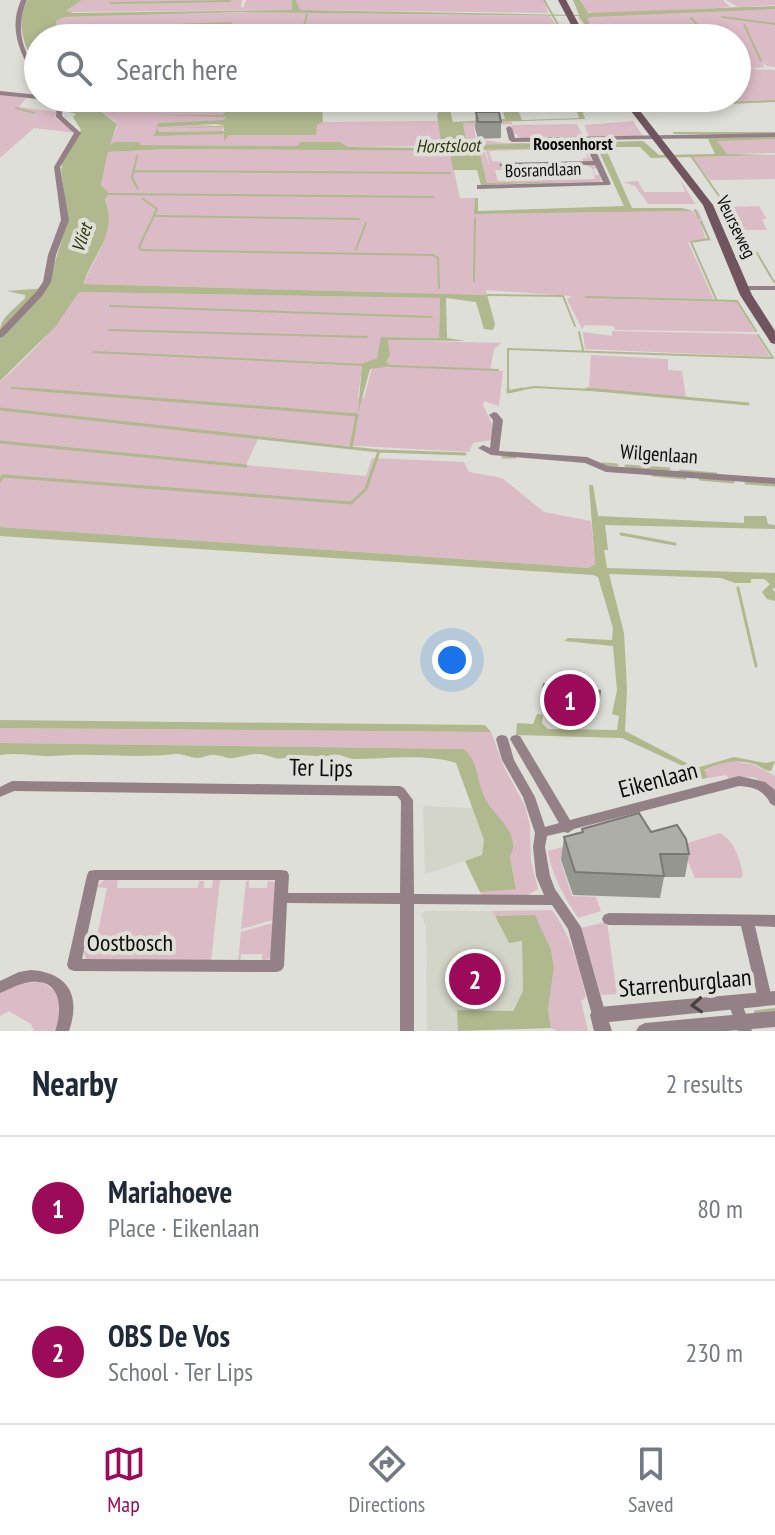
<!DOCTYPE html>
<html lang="en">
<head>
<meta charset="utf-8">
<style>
	:root { --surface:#fff; --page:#f2f2f3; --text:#1f2937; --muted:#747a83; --line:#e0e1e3; --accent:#9b0b5a }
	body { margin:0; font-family:"PT Sans Narrow",sans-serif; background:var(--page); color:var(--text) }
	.you { position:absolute; left:452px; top:660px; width:28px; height:28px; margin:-20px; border:6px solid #fff; border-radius:50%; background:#1a73e8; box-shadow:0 0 0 12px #1a73e833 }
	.badge { display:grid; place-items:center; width:52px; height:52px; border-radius:50%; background:var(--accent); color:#fff; font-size:26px; font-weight:700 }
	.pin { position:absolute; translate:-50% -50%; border:4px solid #fff; box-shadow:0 2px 8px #0006 }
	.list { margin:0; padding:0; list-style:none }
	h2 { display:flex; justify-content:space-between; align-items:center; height:104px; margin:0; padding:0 32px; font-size:34px }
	h2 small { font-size:26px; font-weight:400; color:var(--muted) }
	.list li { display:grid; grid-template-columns:52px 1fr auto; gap:24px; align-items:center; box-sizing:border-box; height:144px; padding:0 32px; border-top:2px solid var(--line) }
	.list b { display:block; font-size:30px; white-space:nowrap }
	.list p { margin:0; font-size:26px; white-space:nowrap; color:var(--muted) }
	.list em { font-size:26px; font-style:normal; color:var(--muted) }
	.icon { flex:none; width:44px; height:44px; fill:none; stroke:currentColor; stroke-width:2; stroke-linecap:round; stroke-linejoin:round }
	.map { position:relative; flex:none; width:775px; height:1031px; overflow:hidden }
	.search { position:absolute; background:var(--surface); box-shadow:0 4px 12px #0003; left:24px; right:24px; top:24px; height:88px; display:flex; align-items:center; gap:20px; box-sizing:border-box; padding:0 28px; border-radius:44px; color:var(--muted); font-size:30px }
	.sheet { height:392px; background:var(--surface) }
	nav { display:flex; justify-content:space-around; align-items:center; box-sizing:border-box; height:112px; border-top:2px solid var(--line); background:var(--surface); font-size:22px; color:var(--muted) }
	nav a { display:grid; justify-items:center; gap:4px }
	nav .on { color:var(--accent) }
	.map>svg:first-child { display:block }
	.built { fill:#d2d5c7 }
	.green { fill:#dbbbc6 }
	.water { fill:#b0b88e; fill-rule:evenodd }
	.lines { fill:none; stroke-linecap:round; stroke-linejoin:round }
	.stream-far2 { stroke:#b0b88e; stroke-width:2 }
	.stream-far1 { stroke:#b0b88e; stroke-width:3 }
	.stream { stroke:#b0b88e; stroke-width:4 }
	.minor { fill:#948187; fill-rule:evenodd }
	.tertiary { fill:#948187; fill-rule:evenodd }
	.secondary { fill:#70555e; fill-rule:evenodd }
	.wall { fill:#959690 }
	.building { fill:#adaea7; stroke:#797a75; stroke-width:2 }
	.oneway { stroke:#494142 }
	.labels { text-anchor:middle; stroke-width:8; stroke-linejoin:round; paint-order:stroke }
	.far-neighbourhood-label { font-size:18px; font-weight:bold; fill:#0b0c0a; stroke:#dedfd8 }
	.far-water-label { font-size:18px; font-style:italic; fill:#2d3300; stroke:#dedfd8 }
	.far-street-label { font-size:18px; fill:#0b0c0a; stroke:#dedfd8 }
	.street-label { font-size:20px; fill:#0b0c0a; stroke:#dedfd8 }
	.near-street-label { font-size:24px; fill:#0b0c0a; stroke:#dedfd8 }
</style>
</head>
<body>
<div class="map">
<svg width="775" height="1031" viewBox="0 0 775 1031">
	<rect width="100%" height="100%" fill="#dedfd8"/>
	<path class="built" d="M423 806 473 808 484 840 483 855 425 874Z
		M426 911H492L509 943 522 941 523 991 512 1011 458 1010V1031H427L426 927 421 914Z"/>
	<path class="green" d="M82 0H242L241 7H244L246 0H292V9L288 10 65 12Z
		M296 0H544L548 13 300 10Z
		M580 0H723L730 7 662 11 738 7 726 0H775V5L744 7H775V67L767 66 763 63 764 67 748 69 775 70V101L650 106 658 119 643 98H737V72L745 71 737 70V38H593L578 17 594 13 586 12Z
		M253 12 550 16 564 37 118 38 195 34 115 36 105 32 96 34 106 33 111 38 56 37 51 34 59 17Z
		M0 94 26 98 19 107 57 112 55 118 77 133 34 128 0 158Z
		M129 99 184 100 178 104 189 99 188 103 333 99 338 101 322 112 299 107 234 106 223 120 159 123 225 126 222 131 158 132 157 129 158 134H225L224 140 228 135H315L317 125 323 122 434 121H439L444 146 348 147 340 142H303L299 146 139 145V142H116L109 146 117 128 116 122 100 110 105 107 98 106 128 102H178Z
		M633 121 643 136 589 137 584 125Z
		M512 122V125L577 124 584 138 519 139 517 134H512L511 124 474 127 476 139 505 143H587L467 145 463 123Z
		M775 139V153L727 154 716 141Z
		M589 147 591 154H587L593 161 584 162 582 159 588 158 583 148 489 151 492 161 502 162 501 165 504 166 502 170H495L498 181 595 179 592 168 584 164 596 165 597 168 593 169 595 175H600L601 183 481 185 597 182 487 183 479 150H484L490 166 486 150Z
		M169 149 447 151 450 153 460 198H475V214L688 211H693L700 219 695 210H698L711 241H707L709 239 700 222 706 240 688 242 714 300 586 298 737 302 755 332 615 330 614 326 585 325 582 329 567 299 572 296 486 290 487 295 83 284C96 255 117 231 105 198L108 194 101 185 108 152Z
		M775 155V179L710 180 692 157Z
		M680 179 695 204H648L635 186 623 182 638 181 644 192H685Z
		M759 206 766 218 762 220 767 230H739L728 207Z
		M79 292 440 298 439 338 382 337 377 358 362 365 358 398H364L372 368 391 365 386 362 390 355 388 340 502 343 494 349 490 370 503 371 499 406 484 401 483 405 492 424 491 440 473 443 469 452 340 445 259 437 246 465 366 476 372 458 464 462 469 472 502 478 544 512 591 521 595 564 589 568 0 527V382C30 355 57 327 79 292Z
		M612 331 756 334 770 357 585 349 583 332 612 336Z
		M591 355 668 359V370L682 371 686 398 602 391 589 387Z
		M0 728 491 732 504 767 525 806 530 826 531 861 538 889 528 895H482L480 892 516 888 510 857C523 833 492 815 484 796 474 774 481 771 464 749L0 743Z
		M726 761 752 764 775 776V791L754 777 729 779 726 775 702 779 708 776 703 771Z
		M720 833C735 842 740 859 743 875L741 878H695L681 845Z
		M567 846 572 855 560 859 572 896 596 897 601 911 578 918C564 896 552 877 548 851Z
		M105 879H118L117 888H198L199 881H204V888H212L213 880H220L211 962 86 959 83 951H94L107 888 97 887Z
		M246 881H249V888H267L268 881 277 883 276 919 241 929Z
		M552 910C572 937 578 965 586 997L581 1001 588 1031H557L551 1028 548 1009 554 968 551 950 535 916H495L492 911Z
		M276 922 272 957 262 963V954H241L240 962H238L241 932Z
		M607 922 617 994 601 995 580 928Z
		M41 982 59 993 62 1014 54 1031H34L31 1024 9 1011 0 1016V992L22 983Z"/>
	<path class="water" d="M28 0H82L66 11 74 13 288 10 292 9V0H296L300 10 579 15 573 0H580L588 13 775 6V9L590 17 587 19 590 25 586 26 579 16 243 12 65 17 57 20 53 37 103 38H38V71C26 49 13 24 28 0Z
		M59 98H90L99 106 98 109 117 124 110 145 115 142H140V145L298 146 300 142H340L348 147 442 148 437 114 443 108V98H578L585 119 463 123 467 145 643 141 659 155 715 154 708 139 678 138 775 137V139L717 141 727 154 775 155 651 158 640 147H605L632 208H682L693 211 478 214H474L475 198H478V211L624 206 597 147 479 150 487 183 598 181 481 185 477 170H453L450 153 447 151 169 149 108 152 101 185 109 194 105 199C118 235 94 252 83 284L487 295 495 324 493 330 484 329 476 302 446 298 447 338 465 341 388 340 390 355 386 362 392 366 370 369 358 413 362 364 377 358 381 337 439 338 440 298 79 292 56 326 0 381V339L40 297 0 332C0 317 14 310 25 298V295L7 291 47 288 68 220 61 169 63 159 81 130 73 117 76 114 69 112ZM573 98 579 118 522 120 514 100ZM447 99H500L505 119 453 122Z
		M234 106 322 108 323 122 317 125 316 135H229L224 141V134L154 136 157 128 159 132 224 131V127L164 128 225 126 216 124 156 127 159 123 223 120 226 117 159 115H223L229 107Z
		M589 485H593L598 516 744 523V516H766L768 524 775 525V529L605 525 608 550H604L607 568 775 573V588L772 589 775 592V601L767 599 762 592 770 584 764 579H751V583H735L721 578 609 574 624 633 627 689 625 731 696 768 734 757 766 763 775 761 771 771C764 771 762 767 754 764 735 759 722 762 704 770L708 777 702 779 696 772 622 738 516 735 517 723 533 724 537 714 543 715 542 723 548 729 617 730 619 716 612 714 617 690 613 646 564 641 568 638 612 640 613 628 598 577 593 575 0 536V527L589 568 595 564Z
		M0 720 485 725 491 732 0 728Z
		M0 743 464 749C479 763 476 778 484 796 492 815 523 833 510 857L516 889 480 892 465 861 482 855 484 840 456 763C428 753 384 759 355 759 346 759 341 753 332 755 321 758 310 755 299 755 291 756 283 760 275 758 268 756 264 754 257 754 249 754 241 757 233 758 226 759 222 755 215 755 209 754 204 758 198 758 189 758 182 753 174 754 134 759 94 752 54 756 37 757 19 752 0 755Z
		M535 915 551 950 554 968 548 1009 551 1028 458 1031 457 1010 513 1011 523 991 522 941 509 943 495 916Z"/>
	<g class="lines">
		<path class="stream-far2" d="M544 0 565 37
			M111 3 230 1
			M722 17 775 24
			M744 24 761 61
			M119 27 231 23
			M262 34 291 33
			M302 34 307 14
			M330 38H363
			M592 38 590 34 596 30
			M646 38 699 27 691 18
			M344 98H371
			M216 100 338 99
			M656 106 775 101
			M16 108 34 113
			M118 108 210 100
			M674 133H775
			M137 156 132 178 138 189
			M691 156 724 203
			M133 171 450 173
			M109 194 433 197
			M143 199 157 209 139 247 141 250 433 255 438 258 439 288
			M727 208 742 239
			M695 210 699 218
			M156 216 359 219
			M701 222 709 239 691 242 716 299
			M743 242 748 251 757 253 774 282
			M356 249 366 223
			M474 281 475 218
			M487 295 563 296 575 326
			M586 297 737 301 756 331
			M110 306 432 317
			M109 330 367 337
			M579 332 583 350
			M758 335 773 358
			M94 352 366 365
			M390 366 498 370
			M12 388 54 391
			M508 391V349L773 358
			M512 391 534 387 609 391"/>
		<path class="stream-far1" d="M28 389 357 415
			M508 389V392L522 389
			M587 389 748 404
			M0 409 379 451
			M0 442 246 466
			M351 447 357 415
			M503 457H515
			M603 464 617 465
			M626 466 669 469
			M680 471 716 474
			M653 475 685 478
			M700 479 733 482
			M0 481 3 476 351 503 366 489 379 451 465 454
			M746 483 774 485
			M621 534 675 544
			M738 588 756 666"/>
		<path class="stream" d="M756 1012 775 1010"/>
		<path class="minor" d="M21 0H27C17 22 20 42 31 62 35 69 38 72 38 80L36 79C20 54 8 29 21 0Z
			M0 91 38 95V98H40L38 99 0 95Z
			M52 98H58L63 104 62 116 81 133 60 167 69 220 56 255 51 282 42 296 3 337 0 338V330L36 292 43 282 48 255 61 220 54 167 74 133 56 117 57 104Z
			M110 98H184L181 100 112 101 110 100Z
			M567 100 570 102 569 103 522 105 519 103 522 101Z
			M454 101H495L498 103 495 105 452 104V102Z
			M509 126 512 128 515 138 775 133V137L591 140 611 184 609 185 477 189V185H480L603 182 595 165 500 166 499 165 502 163 593 161 584 141 512 142 509 140 506 128Z
			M741 286H775V290H741Z
			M494 412 497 413 503 420 499 451 587 457 608 466 775 478V484L606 472 585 463 491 455 478 448 483 445 490 448 493 420 489 415Z
			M502 735 506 736 508 739 514 760 535 797 545 827 559 823 510 739 512 736 516 735 520 736 570 820 739 776 765 782 775 790V806C766 801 773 806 767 798 760 788 750 787 739 786L574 829 568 833 564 832 547 836 545 847 550 876 555 889 581 927 606 1015 604 1019 599 1021 594 1019 592 1015 568 929 552 905 414 904V1031H400V904L287 903 284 966 282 970 277 972 74 971 69 969 67 965 87 875 89 871 94 870H282L287 871 289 875 288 893H400L401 801 397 796 14 791 0 797V787L12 781 400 786 404 788 413 800 414 894 544 895 536 876 533 847 535 833 523 797 502 760 496 739 498 736ZM99 880H275L270 960 82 959Z
			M609 913 775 915V927L755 926 772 999 770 1003 765 1005 760 1003 758 999 741 926 609 925 604 923 602 919 604 915Z
			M31 970C69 973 81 996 69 1031H55C64 1006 60 975 25 983 16 985 8 990 0 993V981L19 972Z
			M735 996 740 998 752 1031H738L728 1002 730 998Z"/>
		<path class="tertiary" d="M775 991V1005L609 1022 612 1031H594L590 1015 593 1010 599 1007Z
			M775 1011V1027L727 1031H636L639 1026 645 1023Z"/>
		<path class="secondary" d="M558 0H566L586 38H578Z
			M621 98H630L713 205 752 295 775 331V344L771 343 740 295 703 205Z"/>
	</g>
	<path class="wall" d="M476 112 501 122V138L478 139 475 128Z
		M544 684 600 691 597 714 576 711 577 706 542 701Z
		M582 829 651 832 689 854 685 877H664L660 898 573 895 561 860 564 837 582 832Z"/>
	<path class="building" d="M476 112H499L501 122H478Z
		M575 678 583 679 582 689 600 691 598 706 577 703 578 698 542 694 544 684 574 688Z
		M639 813 651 832 677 825 686 839 689 854H660L664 876 575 872 564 837 583 832 582 829Z"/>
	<defs><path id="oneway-chevron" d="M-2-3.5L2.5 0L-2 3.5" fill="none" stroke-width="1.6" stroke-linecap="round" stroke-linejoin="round" transform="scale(2)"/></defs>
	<use class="oneway" href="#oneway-chevron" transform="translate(697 1005) rotate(176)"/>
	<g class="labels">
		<g class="far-neighbourhood-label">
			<text x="573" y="150">Roosenhorst</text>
		</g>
		<g class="far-water-label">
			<text transform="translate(448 146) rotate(-1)" y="6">Horstsloot</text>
			<text transform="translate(82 238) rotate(-71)" y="6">Vliet</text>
		</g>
		<g class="far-street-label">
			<text transform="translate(543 170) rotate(-2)" y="6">Bosrandlaan</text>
			<text transform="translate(736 227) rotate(64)" y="6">Veurseweg</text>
		</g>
		<g class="street-label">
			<text transform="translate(659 454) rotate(4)" y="7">Wilgenlaan</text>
		</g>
		<g class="near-street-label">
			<text transform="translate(321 768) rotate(1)" y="8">Ter Lips</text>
			<text transform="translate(658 780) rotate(-15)" y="8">Eikenlaan</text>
			<text x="130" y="951">Oostbosch</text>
			<text transform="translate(685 983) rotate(-5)" y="8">Starrenburglaan</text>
		</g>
	</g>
</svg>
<div class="you"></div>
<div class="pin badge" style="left:570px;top:700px">1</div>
<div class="pin badge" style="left:475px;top:979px">2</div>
<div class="search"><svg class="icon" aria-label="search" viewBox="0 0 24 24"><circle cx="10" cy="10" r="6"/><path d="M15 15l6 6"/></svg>Search here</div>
</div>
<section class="sheet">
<h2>Nearby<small>2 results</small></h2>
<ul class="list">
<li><span class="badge">1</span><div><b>Mariahoeve</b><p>Place · Eikenlaan</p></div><em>80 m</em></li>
<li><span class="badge">2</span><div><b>OBS De Vos</b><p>School · Ter Lips</p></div><em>230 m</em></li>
</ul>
</section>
<nav>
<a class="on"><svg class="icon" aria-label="map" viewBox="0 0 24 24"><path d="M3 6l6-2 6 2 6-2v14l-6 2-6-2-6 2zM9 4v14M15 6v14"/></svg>Map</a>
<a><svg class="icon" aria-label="directions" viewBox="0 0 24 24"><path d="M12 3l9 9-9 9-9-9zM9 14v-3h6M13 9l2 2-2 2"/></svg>Directions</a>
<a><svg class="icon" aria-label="saved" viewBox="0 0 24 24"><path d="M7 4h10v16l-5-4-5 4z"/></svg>Saved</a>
</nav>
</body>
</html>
